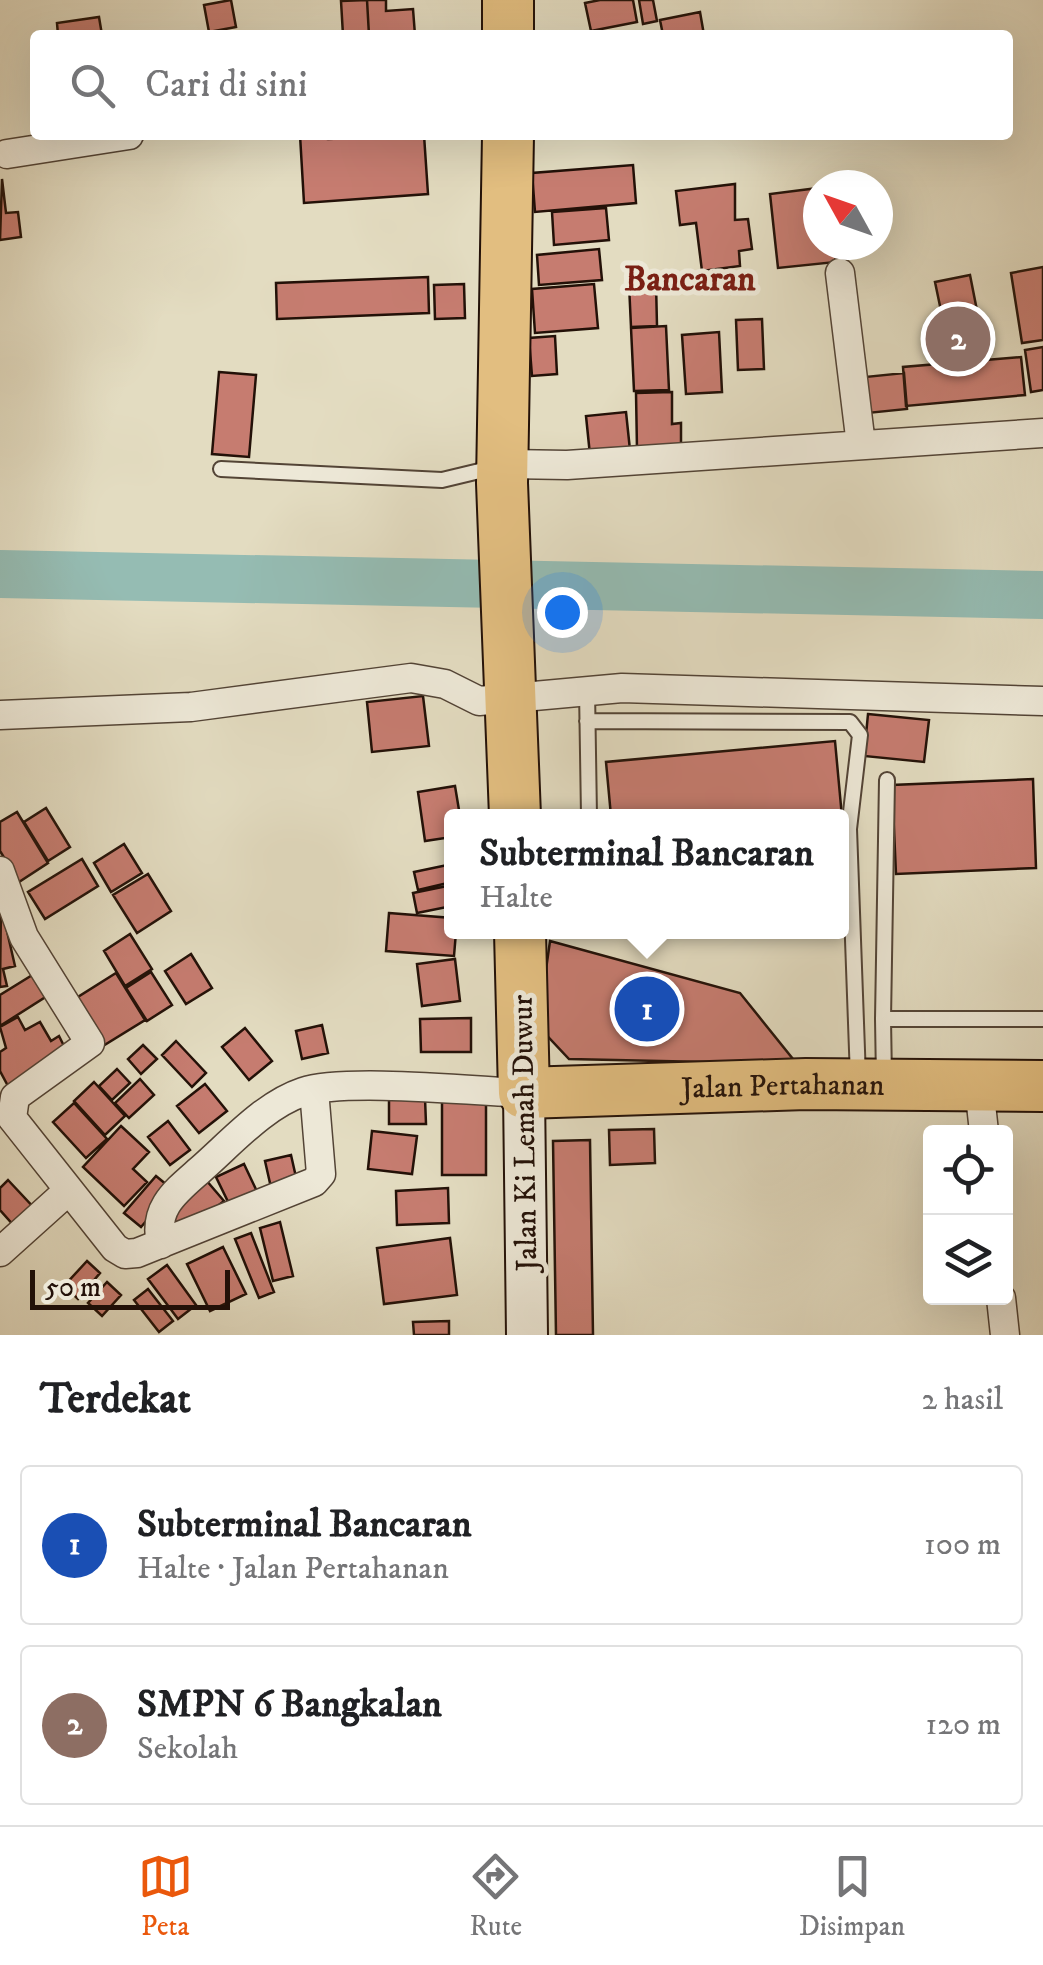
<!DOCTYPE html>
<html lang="id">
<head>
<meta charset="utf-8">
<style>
	:root { --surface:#fff; --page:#f2f2f2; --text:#202124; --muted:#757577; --line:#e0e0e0; --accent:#ea580c }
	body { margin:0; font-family:"IM FELL DW Pica",serif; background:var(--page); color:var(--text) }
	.controls { position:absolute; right:30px; bottom:30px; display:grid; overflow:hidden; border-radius:10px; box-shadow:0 10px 40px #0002 }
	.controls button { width:90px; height:90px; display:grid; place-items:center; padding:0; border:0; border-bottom:2px solid var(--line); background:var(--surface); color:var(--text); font:50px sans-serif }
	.compass { position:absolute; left:803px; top:170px; width:90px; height:90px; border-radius:50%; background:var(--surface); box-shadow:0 10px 40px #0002; rotate:310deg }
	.scale { position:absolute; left:30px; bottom:25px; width:200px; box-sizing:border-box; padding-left:10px; border:5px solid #231108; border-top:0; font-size:28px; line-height:35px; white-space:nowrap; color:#231108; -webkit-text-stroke:8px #ede8d7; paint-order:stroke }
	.you { position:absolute; left:562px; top:612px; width:35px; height:35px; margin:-25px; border:8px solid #fff; border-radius:50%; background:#1a73e8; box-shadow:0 0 0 15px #1a73e833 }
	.badge { display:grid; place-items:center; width:65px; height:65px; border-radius:50%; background:var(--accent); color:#fff; font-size:32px; font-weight:700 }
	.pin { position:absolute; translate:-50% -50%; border:5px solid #fff; box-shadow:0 2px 10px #0006 }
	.popup { position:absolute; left:444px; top:809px; width:405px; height:130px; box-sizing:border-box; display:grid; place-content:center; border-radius:10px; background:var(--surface); filter:drop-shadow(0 2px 8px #0005); font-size:32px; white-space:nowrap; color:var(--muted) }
	.popup b { font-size:38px; color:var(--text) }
	.popup::after { content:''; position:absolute; left:50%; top:100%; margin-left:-20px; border:20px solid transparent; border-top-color:var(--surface) }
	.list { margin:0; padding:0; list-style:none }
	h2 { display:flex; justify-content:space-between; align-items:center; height:130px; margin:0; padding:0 40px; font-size:42px }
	h2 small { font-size:32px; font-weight:400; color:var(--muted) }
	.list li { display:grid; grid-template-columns:65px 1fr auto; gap:30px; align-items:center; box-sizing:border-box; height:160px; margin:0 20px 20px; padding:0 20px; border:2px solid var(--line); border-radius:10px }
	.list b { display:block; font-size:38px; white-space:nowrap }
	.list p { margin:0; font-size:32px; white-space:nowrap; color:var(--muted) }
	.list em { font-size:32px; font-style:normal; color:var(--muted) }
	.icon { flex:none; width:55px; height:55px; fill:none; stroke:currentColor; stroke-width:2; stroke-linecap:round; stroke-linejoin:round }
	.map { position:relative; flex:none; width:1043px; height:1335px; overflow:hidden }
	.search { position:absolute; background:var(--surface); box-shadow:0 10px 40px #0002; left:30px; right:30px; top:30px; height:110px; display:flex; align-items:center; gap:25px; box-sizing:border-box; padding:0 35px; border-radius:10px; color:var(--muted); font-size:38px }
	.sheet { height:490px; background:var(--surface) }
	nav { display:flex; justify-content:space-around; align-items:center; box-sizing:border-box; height:140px; border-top:2px solid var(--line); background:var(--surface); font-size:28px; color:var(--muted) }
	nav a { display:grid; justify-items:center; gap:5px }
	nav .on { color:var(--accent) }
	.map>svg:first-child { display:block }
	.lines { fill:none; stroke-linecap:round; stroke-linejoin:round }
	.river { stroke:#95bcb3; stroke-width:48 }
	.building { fill:#c67c70; stroke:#231108; stroke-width:2.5 }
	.lane-casing { stroke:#534436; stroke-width:18 }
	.street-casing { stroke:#534436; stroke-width:31 }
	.secondary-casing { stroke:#231108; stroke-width:44 }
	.highway-casing { stroke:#231108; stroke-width:54 }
	.lane { stroke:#ede8d7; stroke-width:14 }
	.street { stroke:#ede8d7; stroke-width:28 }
	.secondary { stroke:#ede8d7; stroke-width:40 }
	.highway { stroke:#e2be80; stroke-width:50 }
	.labels { text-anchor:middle; stroke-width:10; stroke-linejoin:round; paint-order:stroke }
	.street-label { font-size:30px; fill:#231108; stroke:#ede8d7 }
	.quarter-label { font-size:35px; font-weight:bold; fill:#7a1f14; stroke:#ede8d7 }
</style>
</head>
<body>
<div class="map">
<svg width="1043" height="1335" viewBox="0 0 1043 1335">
	<rect width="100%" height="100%" fill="#e3dcc1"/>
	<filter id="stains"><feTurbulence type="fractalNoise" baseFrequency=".002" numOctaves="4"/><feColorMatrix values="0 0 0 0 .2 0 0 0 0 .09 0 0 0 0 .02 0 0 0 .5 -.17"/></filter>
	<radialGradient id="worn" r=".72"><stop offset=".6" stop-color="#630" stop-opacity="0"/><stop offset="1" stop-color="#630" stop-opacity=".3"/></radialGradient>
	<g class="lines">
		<path class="river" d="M0 574 1043 595"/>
	</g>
	<path class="building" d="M231 0 236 27 209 32 204 5Z
		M367 0H386V11L413 9 415 35H369Z
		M367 0 369 35H343L341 1Z
		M600 0H633L637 22 591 31 585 3Z
		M639 0H653L657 21 643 24Z
		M700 12 704 35H663L660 20Z
		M99 17 102 35H58L57 23Z
		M300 135 328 139 424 135 428 194 304 203Z
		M633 165 636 203 535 212 532 173Z
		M2 179 6 213 18 212 21 237 0 240Z
		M735 184V220L748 219 752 249 739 251 740 266 702 271 696 223 680 225 676 191Z
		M818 188V245H834L836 262 778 268 770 194Z
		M606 208 609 240 554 245 552 212Z
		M599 249 602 280 539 285 537 255Z
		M1043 267V340L1022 343 1011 273Z
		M970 275 984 346 950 354 935 282Z
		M428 277 429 313 277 319 276 283Z
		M656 283 657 326 631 327 629 284Z
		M464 284 465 318 435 319 434 285Z
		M594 284 598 328 535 333 532 289Z
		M762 319 764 369 738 370 736 320Z
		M666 326 669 390 634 391 631 328Z
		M719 332 722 392 686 394 682 335Z
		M555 336 557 374 532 376 529 338Z
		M1043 347V390L1031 392 1025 350Z
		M1021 357 1025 395 906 406 903 367Z
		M219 372 256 375 249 457 212 454Z
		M904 373 907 409 858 414 855 378Z
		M672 392V424L681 423V449H637L636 393Z
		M626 412 630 450 590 455 586 416Z
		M423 696 429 746 372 752 367 702Z
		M868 714 929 720 924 762 864 756Z
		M835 741 843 828 842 816H611L606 762Z
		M1033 779 1036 868 896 874 892 785Z
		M455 786 460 816H452V837L425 841 418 792Z
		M46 808 70 847 48 861 24 822Z
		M17 812 48 863 19 882 0 851V822Z
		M124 844 142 873 111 892 94 863Z
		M82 859 98 886 45 919 28 892Z
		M452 864V882L418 890 414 872Z
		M148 874 171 911 137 933 113 895Z
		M452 885V906L417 913 413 893Z
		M1 905 15 966 3 969 7 986 0 987Z
		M389 913 452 918V932H456L454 956 386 951Z
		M130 934 152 969 125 986 104 951Z
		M550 941 740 993 797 1064 569 1059 538 1026Z
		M191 954 212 988 186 1004 165 971Z
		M455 959 460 1001 422 1006 417 964Z
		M151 972 172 1005 147 1021 126 988Z
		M116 973 145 1020 98 1049 70 1002Z
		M34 974 47 996 0 1026V995Z
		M18 1017 25 1030 40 1022 51 1041 59 1036 67 1052 8 1086 0 1071V1052L6 1048 0 1027Z
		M471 1018V1052H421L420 1019Z
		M322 1025 328 1053 302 1059 296 1031Z
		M245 1028 272 1061 249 1080 222 1047Z
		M176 1041 206 1073 192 1087 162 1055Z
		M143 1045 157 1059 141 1074 128 1059Z
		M117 1069 130 1083 112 1100 99 1086Z
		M140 1079 154 1095 129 1118 115 1103Z
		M94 1082 125 1116 105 1135 74 1101Z
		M205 1084 227 1111 199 1133 177 1106Z
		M389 1098H425L426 1124H389Z
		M442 1099H486V1175H442Z
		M74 1103 107 1139 86 1158 53 1122Z
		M168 1121 190 1150 170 1165 148 1137Z
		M121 1126 149 1152 133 1169 147 1182 124 1206 83 1167Z
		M654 1129 655 1163 610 1165 609 1130Z
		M372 1131 417 1136 412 1174 368 1169Z
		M590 1140 593 1335H556L553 1141Z
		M291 1155 298 1186 272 1192 265 1161Z
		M244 1164 261 1200 234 1214 216 1177Z
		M156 1176 173 1190 141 1227 124 1213Z
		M8 1180 36 1210 16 1228 0 1210V1188Z
		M206 1180 224 1201 184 1233 167 1211Z
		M448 1188 449 1223 397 1225 396 1191Z
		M280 1222 293 1276 273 1281 260 1228Z
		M251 1233 274 1292 259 1298 235 1239Z
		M450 1238 457 1295 384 1304 377 1248Z
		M223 1247 246 1294 210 1311 187 1264Z
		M87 1261 100 1273 78 1299 64 1286Z
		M167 1265 196 1305 178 1319 148 1279Z
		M107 1282 121 1295 102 1316 88 1303Z
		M148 1289 173 1321 159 1332 134 1300Z
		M449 1321V1335H414L413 1322Z"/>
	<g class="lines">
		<defs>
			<path id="lane" d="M221 469 442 480 492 468
				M587 690 589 816
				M587 721 850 722 860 735 849 829 842 837
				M849 829 858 1078
				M883 1019 887 780
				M884 1079 883 1019H1043"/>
			<path id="street" d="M7 154 129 135
				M840 273 861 445
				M502 464 567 465 1043 433
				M0 715 191 707 411 678 445 684 479 701 622 688 1043 701
				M0 871 24 937 90 1043 15 1097 12 1118 115 1248 125 1254 137 1253 314 1182 321 1174 314 1090
				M979 1086 984 1132
				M161 1244C153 1208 175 1192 200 1170 231 1143 264 1105 303 1092 344 1078 475 1091 524 1093
				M0 1252 69 1190
				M1001 1298 1005 1335"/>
			<path id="secondary" d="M524 1093 527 1335"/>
			<g id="highway">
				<path d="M508 0V35"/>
				<path d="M508 135 502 483 515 816"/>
				<path id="s1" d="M520 932 524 1093 806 1084 1043 1086"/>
			</g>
		</defs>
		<use href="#lane" class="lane-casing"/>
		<use href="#street" class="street-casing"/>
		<use href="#secondary" class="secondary-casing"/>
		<use href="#highway" class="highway-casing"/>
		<use href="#lane" class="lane"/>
		<use href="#street" class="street"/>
		<use href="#secondary" class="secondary"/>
		<use href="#highway" class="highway"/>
	</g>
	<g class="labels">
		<g class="street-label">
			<text dy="10" stroke="none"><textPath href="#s1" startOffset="420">Jalan Pertahanan</textPath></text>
			<text transform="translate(524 1133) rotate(-91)" y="10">Jalan Ki Lemah Duwur</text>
		</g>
		<g class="quarter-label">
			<text x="690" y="290">Bancaran</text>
		</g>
	</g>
	<rect width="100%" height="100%" filter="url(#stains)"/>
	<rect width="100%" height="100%" fill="url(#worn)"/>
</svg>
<div class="controls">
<button><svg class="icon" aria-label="locate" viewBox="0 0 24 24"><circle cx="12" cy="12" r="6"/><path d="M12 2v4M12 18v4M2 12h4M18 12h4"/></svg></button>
<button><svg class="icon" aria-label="layers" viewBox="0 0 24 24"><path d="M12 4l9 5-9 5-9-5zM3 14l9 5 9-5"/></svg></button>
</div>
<svg class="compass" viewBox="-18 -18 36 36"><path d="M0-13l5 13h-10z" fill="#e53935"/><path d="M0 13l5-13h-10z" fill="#757577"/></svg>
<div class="scale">50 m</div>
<div class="you"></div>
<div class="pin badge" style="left:647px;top:1009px;background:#1a4fb4">1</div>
<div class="popup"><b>Subterminal Bancaran</b>Halte</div>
<div class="pin badge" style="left:958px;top:339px;background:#8d6e63">2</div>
<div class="search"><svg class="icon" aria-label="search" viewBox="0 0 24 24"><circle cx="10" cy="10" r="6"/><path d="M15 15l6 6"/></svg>Cari di sini</div>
</div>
<section class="sheet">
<h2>Terdekat<small>2 hasil</small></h2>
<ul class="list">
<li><span class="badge" style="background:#1a4fb4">1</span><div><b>Subterminal Bancaran</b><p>Halte · Jalan Pertahanan</p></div><em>100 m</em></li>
<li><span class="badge" style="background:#8d6e63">2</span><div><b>SMPN 6 Bangkalan</b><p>Sekolah</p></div><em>120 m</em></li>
</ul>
</section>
<nav>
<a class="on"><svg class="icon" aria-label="map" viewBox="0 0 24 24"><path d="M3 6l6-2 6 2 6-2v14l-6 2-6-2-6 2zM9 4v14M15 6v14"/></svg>Peta</a>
<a><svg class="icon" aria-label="directions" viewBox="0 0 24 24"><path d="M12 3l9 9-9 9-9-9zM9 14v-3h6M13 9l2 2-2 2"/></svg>Rute</a>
<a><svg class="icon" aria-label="saved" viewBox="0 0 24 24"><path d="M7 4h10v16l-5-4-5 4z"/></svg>Disimpan</a>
</nav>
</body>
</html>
